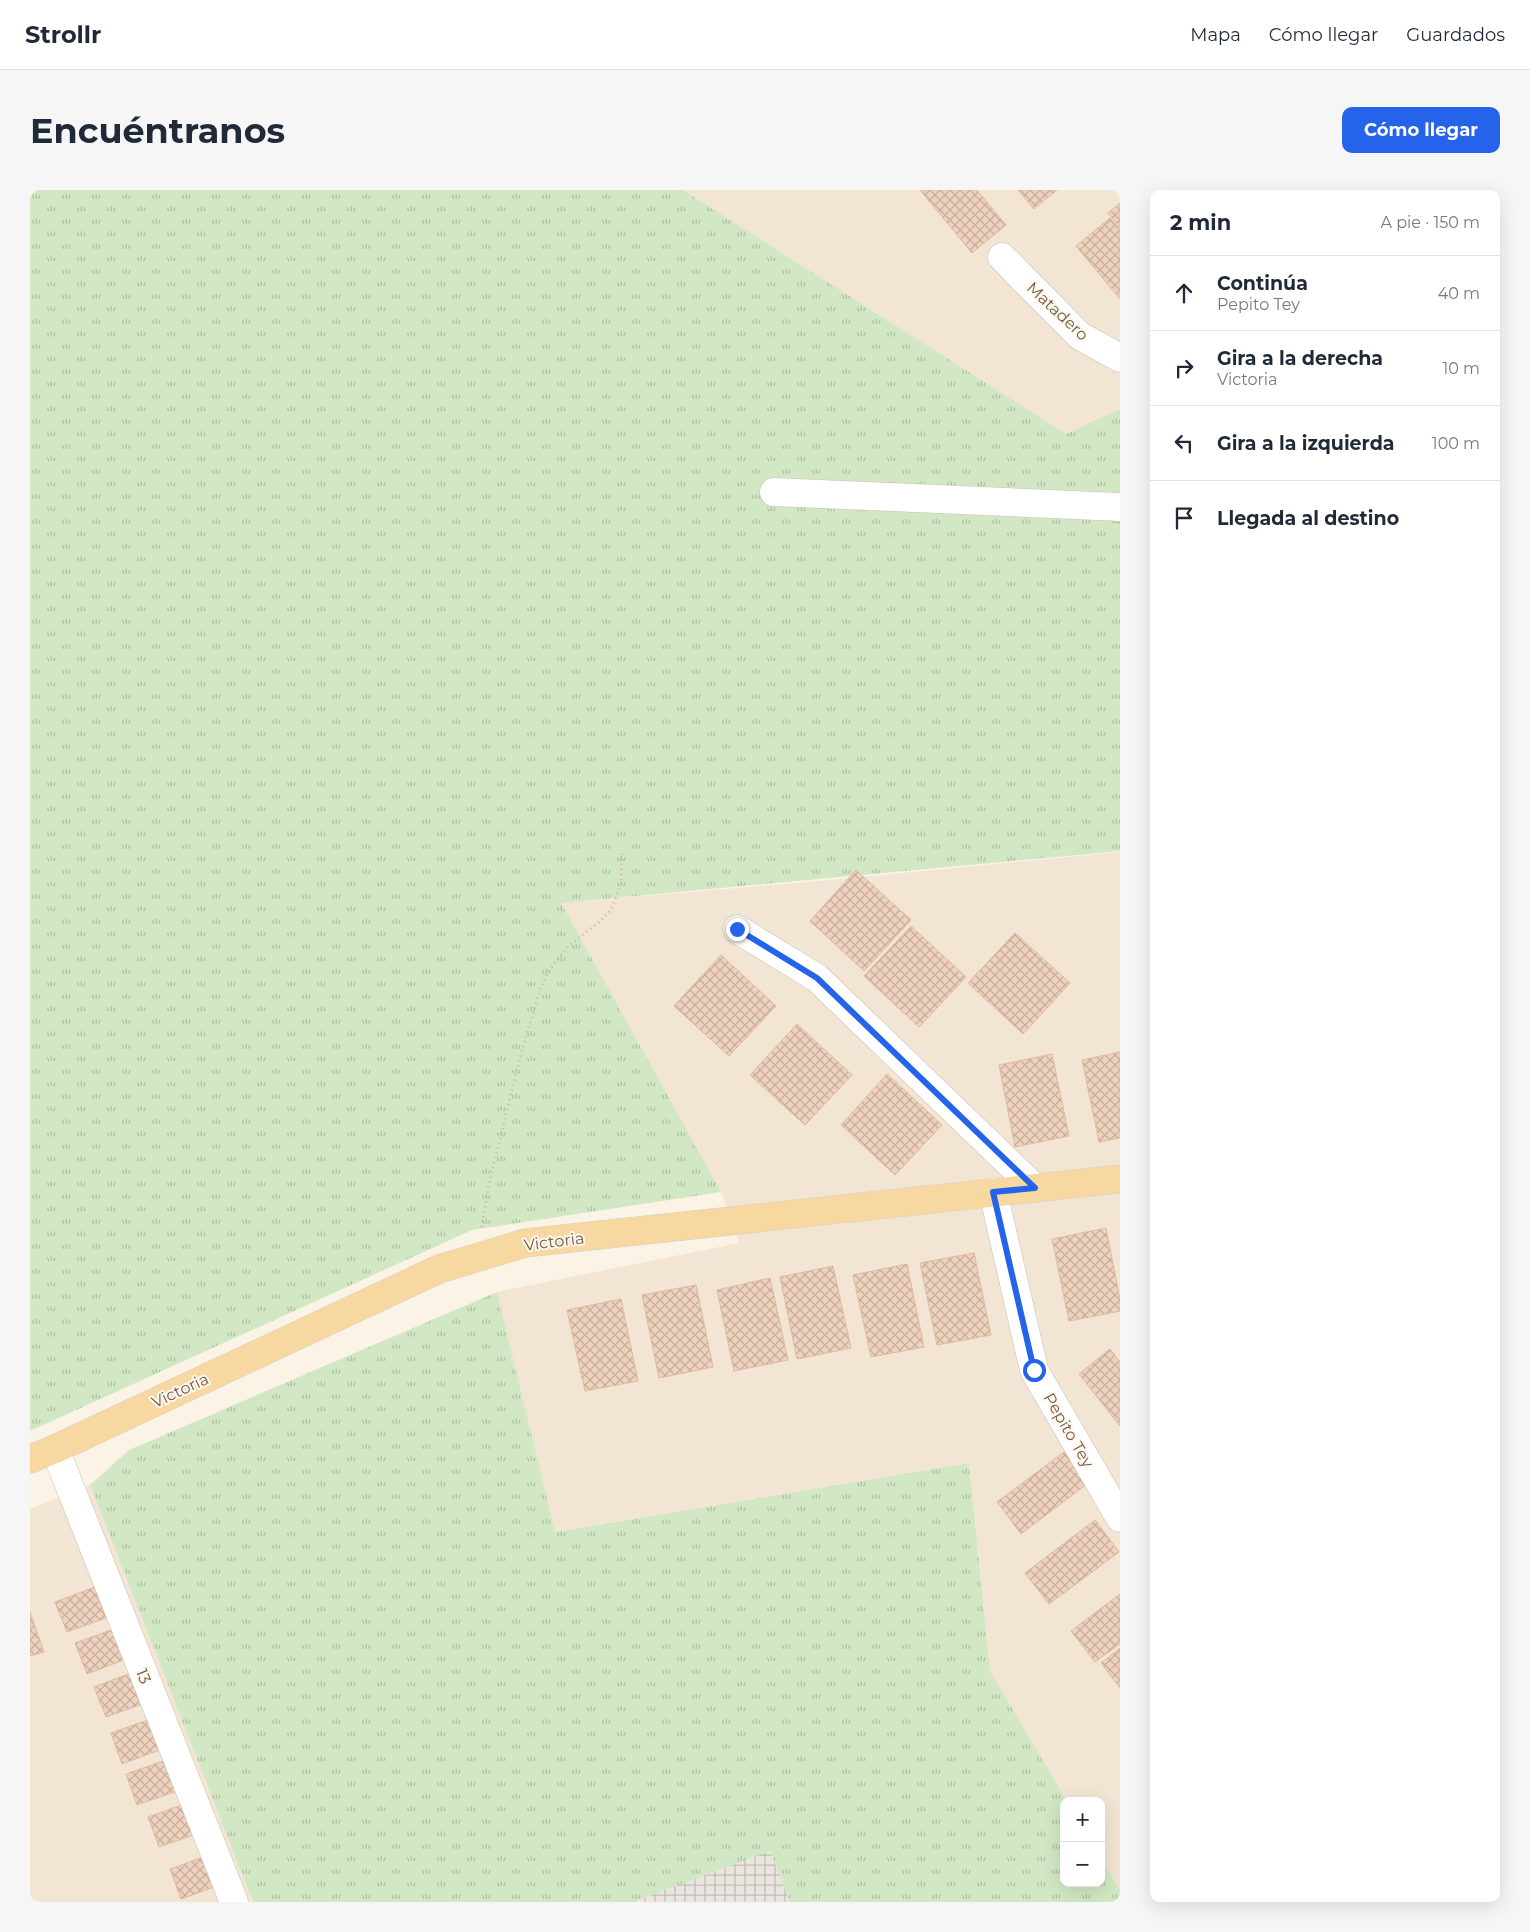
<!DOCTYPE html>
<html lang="es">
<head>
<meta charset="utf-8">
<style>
	:root { --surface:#fff; --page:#f6f6f7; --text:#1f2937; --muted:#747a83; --line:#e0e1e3; --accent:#2563eb }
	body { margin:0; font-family:Montserrat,sans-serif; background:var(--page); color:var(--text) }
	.controls { position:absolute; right:15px; bottom:15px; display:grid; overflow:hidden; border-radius:10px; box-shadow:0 5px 20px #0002 }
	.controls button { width:45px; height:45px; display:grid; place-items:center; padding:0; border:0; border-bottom:1px solid var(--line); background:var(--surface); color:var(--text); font:25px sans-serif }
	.stop { position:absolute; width:15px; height:15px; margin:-11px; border:4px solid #2563eb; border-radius:50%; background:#fff }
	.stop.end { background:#2563eb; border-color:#fff; box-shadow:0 1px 5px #0008 }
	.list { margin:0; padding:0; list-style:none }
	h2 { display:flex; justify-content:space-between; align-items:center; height:65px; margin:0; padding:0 20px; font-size:21px }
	h2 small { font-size:16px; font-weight:400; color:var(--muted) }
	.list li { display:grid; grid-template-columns:32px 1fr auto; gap:15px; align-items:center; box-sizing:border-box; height:75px; padding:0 20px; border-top:1px solid var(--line) }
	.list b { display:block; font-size:19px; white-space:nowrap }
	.list p { margin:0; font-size:16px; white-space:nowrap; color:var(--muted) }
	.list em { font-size:16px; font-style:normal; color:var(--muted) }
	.icon { flex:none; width:28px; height:28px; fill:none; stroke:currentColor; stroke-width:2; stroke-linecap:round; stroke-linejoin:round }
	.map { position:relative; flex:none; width:1090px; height:1712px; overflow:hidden; border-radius:10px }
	header { display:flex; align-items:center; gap:30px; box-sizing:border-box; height:70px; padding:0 25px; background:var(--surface); border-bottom:1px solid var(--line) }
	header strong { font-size:24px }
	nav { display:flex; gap:28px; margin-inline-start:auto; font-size:18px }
	.intro { display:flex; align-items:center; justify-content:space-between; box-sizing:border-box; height:120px; padding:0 30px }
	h1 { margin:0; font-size:35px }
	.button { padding:12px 22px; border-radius:10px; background:var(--accent); color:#fff; font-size:18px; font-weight:700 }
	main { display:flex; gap:30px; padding:0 30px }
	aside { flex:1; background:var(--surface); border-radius:10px; box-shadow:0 5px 20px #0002 }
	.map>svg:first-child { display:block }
	.residential { fill:#f2e5d3 }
	.industrial { fill:url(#industrial-grid) }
	.grass { fill:url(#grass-tufts) }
	.building { fill:url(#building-cross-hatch); stroke:#e1b99f }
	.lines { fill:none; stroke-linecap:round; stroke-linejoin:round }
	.minor-casing { stroke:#cebdaf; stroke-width:29 }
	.major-casing { stroke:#d8d1cd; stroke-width:29 }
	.path { stroke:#d4b5a1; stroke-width:3; stroke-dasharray:1 4; stroke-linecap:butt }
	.minor { stroke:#fff; stroke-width:28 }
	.major { stroke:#f6d8a0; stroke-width:28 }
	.route { stroke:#2563eb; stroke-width:6 }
	.labels { text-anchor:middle; stroke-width:4; stroke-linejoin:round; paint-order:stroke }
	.street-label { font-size:16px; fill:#725a4b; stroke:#fef7eb }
</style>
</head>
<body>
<header>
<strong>Strollr</strong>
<nav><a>Mapa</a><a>Cómo llegar</a><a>Guardados</a></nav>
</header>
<div class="intro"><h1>Encuéntranos</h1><a class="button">Cómo llegar</a></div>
<main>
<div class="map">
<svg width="1090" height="1712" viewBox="0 0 1090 1712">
	<defs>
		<pattern id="industrial-grid" width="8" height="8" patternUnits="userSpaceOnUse" patternTransform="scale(1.25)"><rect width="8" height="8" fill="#ebe5df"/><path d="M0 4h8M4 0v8" fill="none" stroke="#c3bdb7"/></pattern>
		<pattern id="grass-tufts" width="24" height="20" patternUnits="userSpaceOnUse" patternTransform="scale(1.25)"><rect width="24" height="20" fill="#d2e8c4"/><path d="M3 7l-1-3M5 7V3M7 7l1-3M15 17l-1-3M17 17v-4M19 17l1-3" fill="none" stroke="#afbfa1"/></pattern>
		<pattern id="building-cross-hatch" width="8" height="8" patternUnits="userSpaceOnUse" patternTransform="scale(1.25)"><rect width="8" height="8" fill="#efd2be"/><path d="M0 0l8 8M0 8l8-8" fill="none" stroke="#c6ad9c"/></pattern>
	</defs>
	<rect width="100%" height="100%" fill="#fbf3e5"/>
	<path class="residential" d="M653 0H1090V219L1036 245Z
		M1090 662V1700L1071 1669V1611H1037L960 1481 939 1273 524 1342 467 1102 709 1053 691 1002 624 887 530 713 779 692Z
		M60 1295 223 1712H0V1319Z"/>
	<path class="industrial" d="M740 1660 760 1712H603Z"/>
	<path class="grass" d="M0 0H653L1036 244 1090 219V661L531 713 691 1002 442 1040 0 1241Z
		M467 1102 525 1342 939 1273 960 1481 1037 1611H1034V1693H1071V1669L1090 1700V1712H760L740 1661 603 1712H223L60 1295 99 1260Z"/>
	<path class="building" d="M890 0H947L976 35 942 63Z
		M988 0H1027L1004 19Z
		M1090 13V38L1078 23Z
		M1080 28 1090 40V109L1046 56Z
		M826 680 881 730 834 781 780 731Z
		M881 736 936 787 889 837 834 786Z
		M985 743 1040 793 993 844 938 793Z
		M691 765 746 816 699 866 644 816Z
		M767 834 822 885 775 935 720 885Z
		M1090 862V948L1069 952 1052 870Z
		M1022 864 1039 946 985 957 969 875Z
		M857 884 912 935 865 985 811 935Z
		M1076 1038 1090 1109V1121L1039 1131 1022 1049Z
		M944 1063 961 1145 907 1155 890 1073Z
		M877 1074 894 1157 841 1167 823 1085Z
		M803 1076 821 1158 767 1169 750 1087Z
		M740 1088 758 1170 704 1181 687 1100Z
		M666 1095 683 1177 629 1188 612 1105Z
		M591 1109 608 1191 555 1201 537 1120Z
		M1080 1159 1090 1172V1236L1049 1184Z
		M1038 1259 1061 1291 991 1344 967 1312Z
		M1065 1330 1089 1362 1019 1414 995 1383Z
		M65 1397 76 1428 37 1442 25 1412Z
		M1090 1404V1454L1065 1472 1041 1441Z
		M0 1422 14 1462 0 1466Z
		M84 1439 96 1469 57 1484 45 1453Z
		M1090 1458V1498L1071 1473Z
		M104 1482 115 1513 76 1527 64 1497Z
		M121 1529 132 1559 92 1574 81 1543Z
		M136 1570 147 1601 107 1615 96 1584Z
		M157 1613 169 1643 129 1657 118 1627Z
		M179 1665 190 1695 151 1709 140 1679Z"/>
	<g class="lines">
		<defs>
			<path id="minor" d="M972 67 1050 146 1090 168
				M744 302 1090 317
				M707 739 787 788 1005 998
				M963 1002 1004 1180 1090 1328
				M25 1259 204 1712"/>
			<path id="major" d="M0 1269 25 1259 409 1079 495 1053 1090 989"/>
		</defs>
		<use href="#minor" class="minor-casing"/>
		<use href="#major" class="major-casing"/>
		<path class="path" d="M452 1037 459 994 489 871 510 800 519 780 538 756 568 733 581 720 591 694 592 661"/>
		<use href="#minor" class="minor"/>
		<use href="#major" class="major"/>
	</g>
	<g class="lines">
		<path class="route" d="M707 739 787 788 1005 998 963 1002 1004 1180"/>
	</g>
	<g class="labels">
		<g class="street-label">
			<text transform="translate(1028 121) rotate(43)" y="6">Matadero</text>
			<text transform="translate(524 1051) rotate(-7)" y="6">Victoria</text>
			<text transform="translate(150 1200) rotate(-25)" y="6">Victoria</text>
			<text transform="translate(1039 1240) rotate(60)" y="6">Pepito Tey</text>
			<text transform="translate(114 1486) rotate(68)" y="6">13</text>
		</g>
	</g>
</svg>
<div class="controls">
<button>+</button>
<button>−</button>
</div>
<div class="stop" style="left:1004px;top:1180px"></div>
<div class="stop end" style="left:707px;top:739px"></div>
</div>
<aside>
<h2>2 min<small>A pie · 150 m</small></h2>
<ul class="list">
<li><svg class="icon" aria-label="ahead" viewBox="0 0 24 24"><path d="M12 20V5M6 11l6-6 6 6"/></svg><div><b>Continúa</b><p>Pepito Tey</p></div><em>40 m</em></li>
<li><svg class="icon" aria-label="right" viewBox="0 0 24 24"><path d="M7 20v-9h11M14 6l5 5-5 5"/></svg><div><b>Gira a la derecha</b><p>Victoria</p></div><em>10 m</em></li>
<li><svg class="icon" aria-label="left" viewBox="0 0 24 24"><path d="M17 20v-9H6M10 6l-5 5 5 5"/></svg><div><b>Gira a la izquierda</b></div><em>100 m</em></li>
<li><svg class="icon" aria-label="arrive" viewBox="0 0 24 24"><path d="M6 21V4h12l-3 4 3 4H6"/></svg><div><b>Llegada al destino</b></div></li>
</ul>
</aside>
</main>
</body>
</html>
